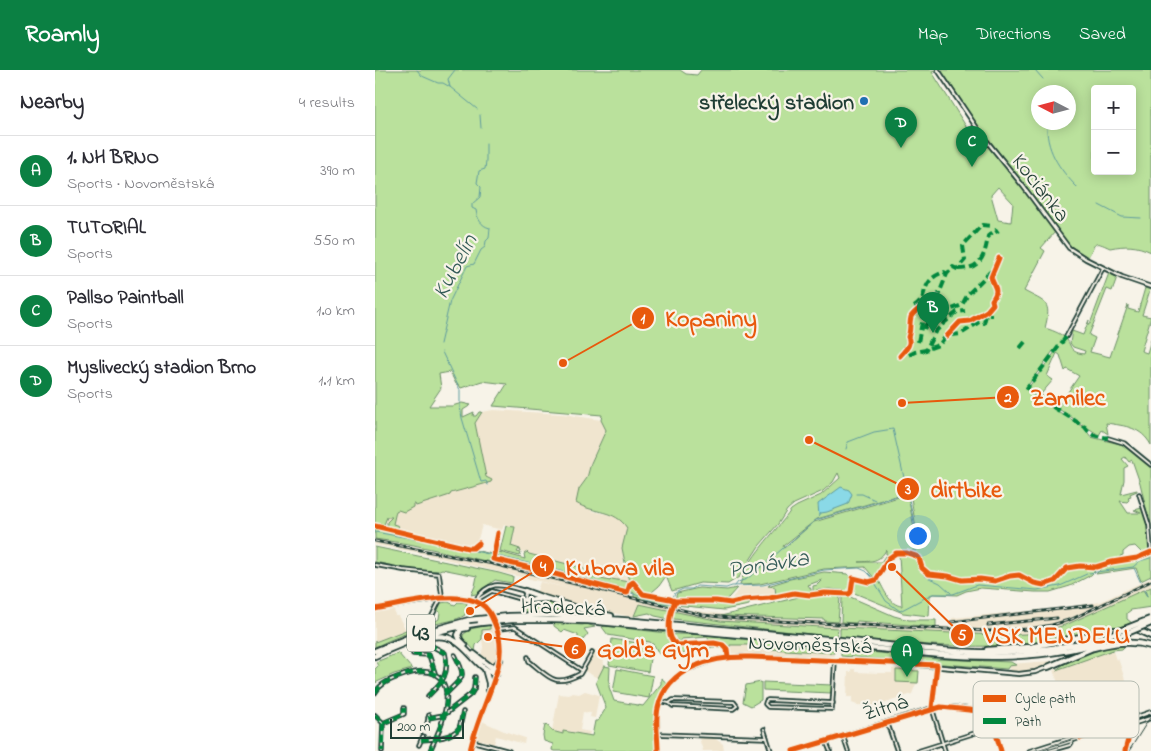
<!DOCTYPE html>
<html lang="en">
<head>
<meta charset="utf-8">
<style>
	:root { --surface:#fff; --page:#f2f2f3; --text:#2b2b33; --muted:#7c7c81; --line:#e1e1e2; --accent:#0b8043 }
	body { margin:0; font-family:"Indie Flower",sans-serif; background:var(--page); color:var(--text) }
	.controls { position:absolute; right:15px; top:15px; display:grid; overflow:hidden; border-radius:5px; box-shadow:0 2px 12px #0003 }
	.controls button { width:45px; height:45px; display:grid; place-items:center; padding:0; border:0; border-bottom:1px solid var(--line); background:var(--surface); color:var(--text); font:25px sans-serif }
	.compass { position:absolute; left:656px; top:15px; width:45px; height:45px; border-radius:50%; background:var(--surface); box-shadow:0 2px 12px #0003; rotate:276deg }
	.scale { position:absolute; left:15px; bottom:12px; width:74px; box-sizing:border-box; padding-left:5px; border:2px solid #1f3d34; border-top:0; font-size:14px; line-height:18px; white-space:nowrap; color:#1f3d34; -webkit-text-stroke:4px #f7f3e8; paint-order:stroke }
	.you { position:absolute; left:542px; top:465px; width:18px; height:18px; margin:-12px; border:4px solid #fff; border-radius:50%; background:#1a73e8; box-shadow:0 0 0 8px #1a73e833 }
	.badge { display:grid; place-items:center; width:32px; height:32px; border-radius:50%; background:var(--accent); color:#fff; font-size:16px; font-weight:700 }
	.pin { position:absolute; translate:-50% -41px; filter:drop-shadow(0 1px 2px #0008) }
	.pin::after { content:''; position:absolute; top:26px; width:18px; height:15px; background:inherit; clip-path:polygon(0 0,100% 0,50% 100%) }
	.list { margin:0; padding:0; list-style:none }
	h2 { display:flex; justify-content:space-between; align-items:center; height:65px; margin:0; padding:0 20px; font-size:21px }
	h2 small { font-size:16px; font-weight:400; color:var(--muted) }
	.list li { display:grid; grid-template-columns:32px 1fr auto; gap:15px; align-items:center; box-sizing:border-box; height:70px; padding:0 20px; border-top:1px solid var(--line) }
	.list b { display:block; font-size:19px; white-space:nowrap }
	.list p { margin:0; font-size:16px; white-space:nowrap; color:var(--muted) }
	.list em { font-size:16px; font-style:normal; color:var(--muted) }
	.map { position:relative; flex:none; width:776px; height:681px; overflow:hidden }
	header { display:flex; align-items:center; gap:30px; box-sizing:border-box; height:70px; padding:0 25px; background:var(--accent); color:#fff }
	header strong { font-size:24px }
	nav { display:flex; gap:28px; margin-inline-start:auto; font-size:18px }
	main { display:flex }
	aside { flex:1; background:var(--surface) }
	.map>svg:first-child { display:block }
	.built { fill:#f0e5cf }
	.green { fill:#bae19c; stroke:#6c8f68; fill-rule:evenodd }
	.water { fill:#8ad9e7; stroke:#5f9b9f }
	.lines { fill:none; stroke-linecap:round; stroke-linejoin:round }
	.stream { stroke:#5f9b9f; stroke-width:1 }
	.minor-casing { stroke:#1f3d34; stroke-width:5.5 }
	.tertiary-casing { stroke:#1f3d34; stroke-width:6 }
	.trunk-casing { stroke:#1f3d34; stroke-width:8 }
	.minor { stroke:#f7f3e8; stroke-width:2 }
	.tertiary { stroke:#f7f3e8; stroke-width:2.5 }
	.trunk { stroke:#f7f3e8; stroke-width:4.5 }
	.tram { stroke:#1f3d34; stroke-width:1 }
	.rail-casing { stroke:#1f3d34; stroke-width:3 }
	.rail { stroke:#f7f3e8; stroke-width:1; stroke-dasharray:4; stroke-linecap:butt }
	.trunk-bridge-casing { stroke:#1f3d34; stroke-width:8; stroke-linecap:butt }
	.trunk-bridge { stroke:#f7f3e8; stroke-width:4.5 }
	.quiet { stroke:#00873e; stroke-width:4; stroke-dasharray:8 4; stroke-linecap:butt }
	.cycleway-casing { stroke:#f7f3e8; stroke-width:8 }
	.cycleway { stroke:#e8590c; stroke-width:5 }
	.poi-dot { fill:#1f6fb2; stroke:#f7f3e8; stroke-width:2 }
	.labels { text-anchor:middle; stroke-width:4.5; stroke-linejoin:round; paint-order:stroke }
	.shield { fill:#f7f3e8; stroke:#60746a; stroke-width:1 }
	.shield-label { font-size:21px; font-weight:bold; fill:#1f3d34 }
	.poi-label { font-size:22px; font-weight:bold; fill:#1f3d34; stroke:#f7f3e8; text-anchor:end }
	.street-label { font-size:22px; fill:#1f3d34; stroke:#f7f3e8 }
	.water-label { font-size:24px; font-style:italic; fill:#345c58; stroke:#f7f3e8 }
	.key { fill:#f7f3e8; stroke:#b6bcb2; stroke-width:1 }
	.key-label { font-size:14px; fill:#1f3d34 }
	.leader { fill:none; stroke:#e8590c; stroke-width:2 }
	.callout-dot { fill:#e8590c; stroke:#f7f3e8; stroke-width:2 }
	.mark-label { font-size:15px; text-anchor:middle; font-weight:bold; fill:#fff }
	.callout-label { font-size:24px; text-anchor:middle; font-weight:bold; fill:#e8590c; stroke:#f7f3e8; stroke-width:4.5; stroke-linejoin:round; paint-order:stroke }
</style>
</head>
<body>
<header>
<strong>Roamly</strong>
<nav><a>Map</a><a>Directions</a><a>Saved</a></nav>
</header>
<main>
<aside>
<h2>Nearby<small>4 results</small></h2>
<ul class="list">
<li><span class="badge">A</span><div><b>1. NH BRNO</b><p>Sports · Novoměstská</p></div><em>390 m</em></li>
<li><span class="badge">B</span><div><b>TUTORIAL</b><p>Sports</p></div><em>550 m</em></li>
<li><span class="badge">C</span><div><b>Pallso Paintball</b><p>Sports</p></div><em>1.0 km</em></li>
<li><span class="badge">D</span><div><b>Myslivecký stadion Brno</b><p>Sports</p></div><em>1.1 km</em></li>
</ul>
</aside>
<div class="map">
<svg width="776" height="681" viewBox="0 0 776 681">
	<rect width="100%" height="100%" fill="#f7f3e8"/>
	<filter id="ink" filterUnits="userSpaceOnUse"><feTurbulence type="fractalNoise" baseFrequency=".02" numOctaves="2"/><feDisplacementMap in="SourceGraphic" scale="10" xChannelSelector="R" yChannelSelector="G"/><feConvolveMatrix kernelMatrix="1 2 1 2 8 2 1 2 1" color-interpolation-filters="sRGB"/></filter>
	<g filter="url(#ink)">
		<path class="built" d="M118 340 188 344 226 350 231 360 216 393 212 408 204 420 217 441 241 446 247 450 252 458 248 477 249 494 254 512 236 509 235 512 208 505 209 498 146 482 145 479 136 477 140 457 129 455 127 460 107 455 103 469 100 473 89 475 11 457 12 452 10 451 12 444 20 440 104 415 111 408 100 353 107 342Z
			M0 469 115 492 314 540 369 547 577 557V548L678 539 725 532 776 508V517L695 553 678 559 651 564 614 565 368 553 333 550 265 534 259 546H252L172 528 161 523 165 512 202 520 40 482 0 475Z
			M399 515 401 526 399 525 389 526V528L374 529 373 527 363 528 361 531H355L365 517Z
			M19 538 20 546H23L31 560 0 572V541Z
			M116 555 123 567V581L121 592 119 595H115L106 587 108 577 106 562 108 556Z
			M356 574 375 575 379 578 459 583 458 589 356 585Z
			M220 580 226 584 230 598 224 609 208 600Z
			M738 581 741 590 743 588 753 619H741L733 650 734 653 695 666 697 661 695 654 679 600 713 587Z
			M676 591V594L666 598 655 601H634L635 594Z
			M521 598 544 599V613L541 614 537 624 502 636 482 635 477 633V627H472L473 602H476V599H480V602L504 603H517V599Z
			M210 621 224 625 220 648 215 647 216 643 208 642 205 660 215 662 214 666 189 661 188 664 177 661 184 624 194 625 198 623 204 624Z
			M107 651 129 661 150 668 149 674 121 666 119 674 107 670 106 672 101 671Z
			M325 667 339 668 348 674 349 681H328L324 668Z"/>
		<path class="green" d="M0 0H305L311 4 322 5 326 0H560L557 2 599 69 605 65 648 117 680 162 666 178 670 181 649 221C671 233 677 231 670 258 676 260 685 263 689 267 698 274 692 282 709 284L710 281 698 277 695 273 697 261 708 265 714 250 713 254H715L734 203 742 207 737 221 732 219 714 265 720 268 715 282 735 287 753 235V239L763 242 770 218 775 220 767 245 776 247 766 281 772 283 776 270V375C766 357 751 356 731 353L733 364 727 360 724 365 682 338 704 306 692 299 690 301 685 285 682 283 672 306 678 310 666 324 671 330 670 332 653 318 680 282 678 281 651 318 666 331 709 357 716 367 749 375 759 381 776 397V459L765 413 757 390 754 392 750 387 747 389 753 396 749 398V410L746 424 762 420V421L755 424 756 426 753 427 754 430 752 432 745 431 753 443H766L759 440 767 438 774 462 775 480 768 484 760 476 754 477 748 482V485L745 486 746 490 726 495 716 505 695 516 675 522H660L606 518 591 521 582 525 558 524 555 526 554 546 528 543 477 522 479 509C488 512 495 516 503 509 509 519 514 535 527 536L524 485 527 483 540 487 539 480C533 484 522 478 515 485L511 484V480C504 492 497 491 484 492H506L510 486 513 488 500 509 490 497 449 499 385 514 365 515C372 488 400 463 416 440L422 436 446 425 465 408 463 403 458 412 448 421 419 434 412 440 403 454 384 476 364 507 353 514 325 513 297 521 291 506 284 516 277 522V527L296 529V533L294 536 259 527V523L255 521 252 525 118 492V490L123 491 120 489 121 485H123L124 482 150 489 149 484 152 482 154 484 204 497 203 505 204 504 203 503 205 497 209 499 208 505 235 511 236 509 254 512 247 478 252 458C240 439 219 444 201 433L204 419 212 408 216 393 231 360 226 350 227 345 118 336 132 314 107 311 86 318 84 315 81 314 75 302 64 304 66 318 54 336H77L87 333 96 335 88 340V347L99 342 98 346H101L104 342H106V343L107 342 100 353 111 407 117 410 116 412 76 423 75 425 41 436 40 434H38V437L29 442 23 440 21 441 18 454 24 456 21 460 12 458V452L17 447H12L8 457 0 455ZM623 117 638 133 636 152 623 150 616 125ZM527 424 536 428 542 464H540L534 431 531 427 527 426 439 452 409 478 408 476 442 449Z
			M566 0H776V182C762 175 750 175 735 178 718 170 721 173 713 187L694 175 651 116 604 57ZM720 19H757V101H720ZM664 22H694V52H664Z
			M131 456 140 457 136 476 145 479 146 482 144 479 142 482 146 483 145 486 125 481Z
			M0 458 26 464 25 466 27 464 117 484 115 492 34 474 0 469Z
			M0 477 124 503 138 507 137 513 120 510 101 524 96 525 100 516 102 506 67 499C55 505 15 495 0 492Z
			M774 484H776V506L766 511 761 498 721 504C735 487 755 493 774 484Z
			M449 502 473 504 477 509 475 521 455 519 441 520V522H438V516L442 515 447 510 433 515 436 519V523L422 522 401 526 400 517 393 516 415 509Z
			M776 517V537L756 540 752 543V549L757 553C742 559 725 559 709 563 689 567 669 572 648 574 588 580 525 573 465 567V558L622 565 651 564 678 559 695 553 768 520 772 526 770 520Z
			M324 518 352 520 362 518 353 528 349 530 300 529 302 523Z
			M445 524H461L465 527 463 552 450 551 449 549 346 546 428 526H438Z
			M468 525 473 526 519 546 534 550H561V557L482 551 481 553 466 552 467 528Z
			M167 530 215 543 150 542 149 534 152 531Z
			M375 530 374 535 349 540 300 535 303 532H335L355 535Z
			M73 532 80 535 83 532 92 533 90 545C81 551 67 552 56 555 37 561 18 568 0 577V572L31 560 56 554 64 549 65 542 61 539 65 533Z
			M264 534 345 551 463 558 462 567 290 548 280 546 274 543 259 546Z
			M179 553 207 555 212 554 220 557 209 559 213 564 207 571 203 569V565L189 560 187 562 179 556Z
			M115 555V559L107 560V569L101 575 100 581 88 568V565L95 559Z
			M230 556 292 563C296 575 301 577 313 576L316 580C306 587 295 583 284 584L279 575 275 572 233 565 227 557Z
			M301 564 332 565 461 580 459 583 379 578 374 575H355V577L347 573 345 578 338 577 332 579 328 576 334 575 333 567 306 569V572L299 568 297 565Z
			M237 569 277 575 273 602 234 595Z
			M750 576 747 579 738 580 681 600C699 585 727 578 750 576Z
			M466 579 562 589 636 592 641 595 634 596 632 599 466 586Z
			M23 583 37 599 19 604 0 613V599L3 596 1 592Z
			M229 596 235 597 234 617 239 631 268 636 286 614V608L292 613C277 637 281 654 281 681H179L177 680 178 674 169 671 168 665 170 655 173 656 177 661 188 664V661L217 666 220 651H223L231 638 221 612Z
			M242 599 278 606 274 628 238 622Z
			M521 600 544 601 543 613 521 612Z
			M386 612V630L376 636 368 632 371 615Z
			M388 612 457 615 456 623 388 620Z"/>
		<path class="water" d="M466 417 474 420 477 424 473 434 452 442 446 443 444 446 443 434Z"/>
		<g class="lines">
			<path class="stream" d="M42 0 47 6 63 13H68L75 17 102 39
				M660 0 668 9
				M75 17 73 9 80 0
				M105 45 106 58
				M672 52C670 79 684 99 702 117
				M724 135 747 147 766 148
				M65 274 75 231 92 196 99 194 106 180 110 177 111 171 114 168 115 158C106 156 102 148 101 140L97 138V134L105 127 106 117 102 113 104 101 110 99 111 91V73
				M67 282 85 320V337L87 348 106 412 111 411 113 415
				M471 379 473 372 499 362 518 359 542 465C539 479 541 495 550 506L565 513 576 523
				M481 424H487L500 430
				M0 462C79 476 160 492 238 516 253 520 280 536 295 533L300 523 308 519H317L322 516 351 518 357 516 388 515 449 500 484 498 491 501 496 506 511 531 525 541 557 524H578L602 515 662 520 685 516 714 503 758 497 765 491 775 488
				M759 498 766 513
				M360 516 363 512 372 509 441 450 526 425H529L534 428
				M769 520 772 526"/>
			<defs>
				<path id="minor" d="M691 267 728 198
					M733 368 749 373 776 395
					M764 424 774 455 776 480
					M0 456 81 476 98 478
					M0 495 28 500 64 504 67 526 55 550
					M102 530 117 521 149 530 150 523
					M123 559 140 557 206 600
					M38 584 54 585 60 603
					M153 587 154 591C174 607 179 618 205 604L217 583
					M0 623C7 612 17 609 29 605 69 592 78 618 67 652 64 662 59 671 55 681
					M71 624C87 606 93 610 80 585
					M53 626C67 612 75 605 70 583L57 576
					M285 631 294 633 298 636 358 639 362 636 359 632 298 630 294 633
					M458 633 393 630 391 631 390 634 393 637 457 639C458 623 459 606 460 590
					M0 645 8 653 7 681
					M53 648 69 645 96 624 99 619 100 607
					M512 652 522 681
					M8 653 29 644V638
					M52 654 54 645
					M389 659 396 681
					M283 664 392 668
					M468 666 473 681
					M46 670C57 669 77 668 84 658 86 653 87 647 88 642
					M97 671 134 681
					M451 671 455 681
					M44 675 48 666
					M418 681 557 638 570 681
					M543 681 619 657
					M654 681 701 666 706 667
					M674 681 695 675 697 672"/>
				<path id="tertiary" d="M563 0 606 64 648 116 694 178 711 189 747 207 776 217
					M100 531C115 508 128 515 150 521
					M0 539C14 537 28 534 43 532 69 528 102 519 117 547
					M562 595 557 638C569 636 606 637 614 648 621 657 623 670 626 681
					M721 663H729L776 648
					M95 681C103 641 138 591 119 552
					M283 681 282 643 285 631 292 617 303 605 312 600 342 589 370 586 533 594 644 604 660 602 673 597
					M663 681 721 663 724 660 776 642
					M750 681 756 658 754 649"/>
				<path id="trunk" d="M150 521 169 528 215 542 236 546
					M149 530 168 529
					M177 545 260 551 462 570
					M177 550 213 551 462 574
					M765 561 776 566
					M56 567C90 561 97 598 121 604
					M465 570C556 579 639 594 729 567
					M90 575 85 570 83 565 86 559 92 558
					M465 575C560 584 653 600 745 566
					M718 578C738 573 756 570 776 576
					M612 580 655 577 740 560
					M0 581 40 565 94 550
					M99 584 116 597 121 604
					M0 586C33 570 69 558 105 553
					M116 597 121 595 125 590
					M673 597 720 577
					M110 599 114 613V622"/>
			</defs>
			<use href="#minor" class="minor-casing"/>
			<use href="#tertiary" class="tertiary-casing"/>
			<use href="#trunk" class="trunk-casing"/>
			<use href="#minor" class="minor"/>
			<use href="#tertiary" class="tertiary"/>
			<use href="#trunk" class="trunk"/>
			<path class="tram" d="M662 681 755 651
				M754 681 776 646"/>
			<defs>
				<path id="rail" d="M0 471 118 494 328 545 363 549 463 554
					M576 552 718 535
					M465 554 614 561 654 559 677 555 697 549 776 511
					M613 555 682 548"/>
			</defs>
			<use href="#rail" class="rail-casing"/>
			<use href="#rail" class="rail"/>
			<defs>
				<path id="trunk-bridge" d="M94 550 134 546 177 545
					M105 553 137 550H177
					M745 566 776 553
					M729 567 775 549"/>
			</defs>
			<use href="#trunk-bridge" class="trunk-bridge-casing"/>
			<use href="#trunk-bridge" class="trunk-bridge"/>
			<path class="quiet" d="M583 199C606 199 610 186 613 166L621 160 623 163
				M539 237C555 228 543 211 569 202L572 204
				M549 259C554 244 575 241 587 235L593 224 616 201
				M576 265 586 264 604 252 609 253 611 245H617
				M691 267 652 318 667 330 710 357C718 368 721 365 733 368
				M543 272 548 248 557 241 572 204 578 197 582 199 590 190 588 176 590 173 607 155 618 156
				M555 278 564 275 574 262
				M645 278 650 272
				M534 285 540 282 551 280 560 262 569 253 582 242 590 241
				M38 584 54 585 60 603
				M0 623C7 612 17 609 29 605 69 592 78 618 67 652 64 662 59 671 55 681
				M71 624C87 606 93 610 80 585
				M53 626C67 612 75 605 70 583L57 576
				M0 645 8 653 7 681
				M53 648 69 645 96 624 99 619 100 607
				M8 653 29 644V638
				M46 670C57 669 77 668 84 658 86 653 87 647 88 642"/>
			<defs>
				<path id="cycleway" d="M572 266 585 252 595 251 612 241 618 234 617 230C625 219 619 218 616 207L624 188
					M525 286C530 280 537 275 533 267 536 260 534 254 536 247 539 240 555 232 562 228
					M0 456 93 478H98L104 473
					M123 463 118 489 176 503 252 523 255 514 258 512 268 524 295 529 300 531
					M300 531H341L356 533 369 530 395 528 419 523 435 525 450 523 474 524 476 522 478 508 494 512 501 510 514 488 521 483H532L541 486 544 488 547 498 554 504 573 506 587 510 605 509 620 511 635 506 644 505 659 513 669 515 680 511 692 498 705 496 721 497 737 492 762 488 776 482
					M300 531C295 542 289 567 302 575L339 573 348 575 352 579 353 587
					M0 539C27 535 83 519 106 534 113 538 116 545 119 552 126 567 127 581 123 597 115 626 101 652 95 681
					M706 668 754 649 756 658 750 681
					M283 681C283 667 280 652 283 638 292 596 339 586 376 587L562 595 557 638
					M418 681 566 637 603 641 612 645 619 657 626 681"/>
			</defs>
			<use href="#cycleway" class="cycleway-casing"/>
			<use href="#cycleway" class="cycleway"/>
		</g>
	</g>
	<circle class="poi-dot" cx="489" cy="31" r="5"/>
	<g class="labels">
		<rect class="shield" x="32" y="544.5" width="28" height="37" rx="4"/>
		<g class="shield-label">
			<text x="46" y="570">43</text>
		</g>
		<g class="poi-label">
			<text x="479" y="39">střelecký stadion</text>
		</g>
		<g class="street-label">
			<text transform="translate(667 117) rotate(52)" y="8">Kociánka</text>
			<text transform="translate(188 536) rotate(2)" y="8">Hradecká</text>
			<text transform="translate(435 573) rotate(2)" y="8">Novoměstská</text>
			<text transform="translate(510 636) rotate(-17)" y="8">Žitná</text>
		</g>
		<g class="water-label">
			<text transform="translate(79 196) rotate(-62)" y="8">Kubelín</text>
			<text transform="translate(393 493) rotate(-9)" y="8">Ponávka</text>
		</g>
	</g>
	<rect x="598" y="611" width="166" height="57" rx="8" class="key"/>
	<rect x="608" y="625" width="23" height="7" fill="#e8590c"/>
	<rect x="608" y="648" width="23" height="6" fill="#00873e"/>
	<g class="key-label">
		<text x="640" y="633">Cycle path</text>
		<text x="640" y="656">Path</text>
	</g>
	<path class="leader" d="M188 293L268 248M527 333L633 327M434 370L533 419M95 541L168 496M517 497L587 565M113 567L200 578"/>
	<g class="callout-dot">
		<circle cx="188" cy="293" r="5"/>
		<circle cx="527" cy="333" r="5"/>
		<circle cx="434" cy="370" r="5"/>
		<circle cx="95" cy="541" r="5"/>
		<circle cx="517" cy="497" r="5"/>
		<circle cx="113" cy="567" r="5"/>
		<circle cx="268" cy="248" r="12"/>
		<circle cx="633" cy="327" r="12"/>
		<circle cx="533" cy="419" r="12"/>
		<circle cx="168" cy="496" r="12"/>
		<circle cx="587" cy="565" r="12"/>
		<circle cx="200" cy="578" r="12"/>
	</g>
	<g class="mark-label">
		<text x="268" y="253">1</text>
		<text x="633" y="332">2</text>
		<text x="533" y="424">3</text>
		<text x="168" y="501">4</text>
		<text x="587" y="570">5</text>
		<text x="200" y="584">6</text>
	</g>
	<g class="callout-label">
		<text x="336" y="256">Kopaniny</text>
		<text x="693" y="335">Zamilec</text>
		<text x="591" y="427">dirtbike</text>
		<text x="245" y="505">Kubova vila</text>
		<text x="682" y="573">VSK MENDELU</text>
		<text x="278" y="587">Gold's Gym</text>
	</g>
</svg>
<div class="controls">
<button>+</button>
<button>−</button>
</div>
<svg class="compass" viewBox="-18 -18 36 36"><path d="M0-13l5 13h-10z" fill="#e53935"/><path d="M0 13l5-13h-10z" fill="#7c7c81"/></svg>
<div class="scale">200 m</div>
<div class="you"></div>
<div class="pin badge" style="left:532px;top:607px">A</div>
<div class="pin badge" style="left:558px;top:263px">B</div>
<div class="pin badge" style="left:597px;top:97px">C</div>
<div class="pin badge" style="left:526px;top:78px">D</div>
</div>
</main>
</body>
</html>
